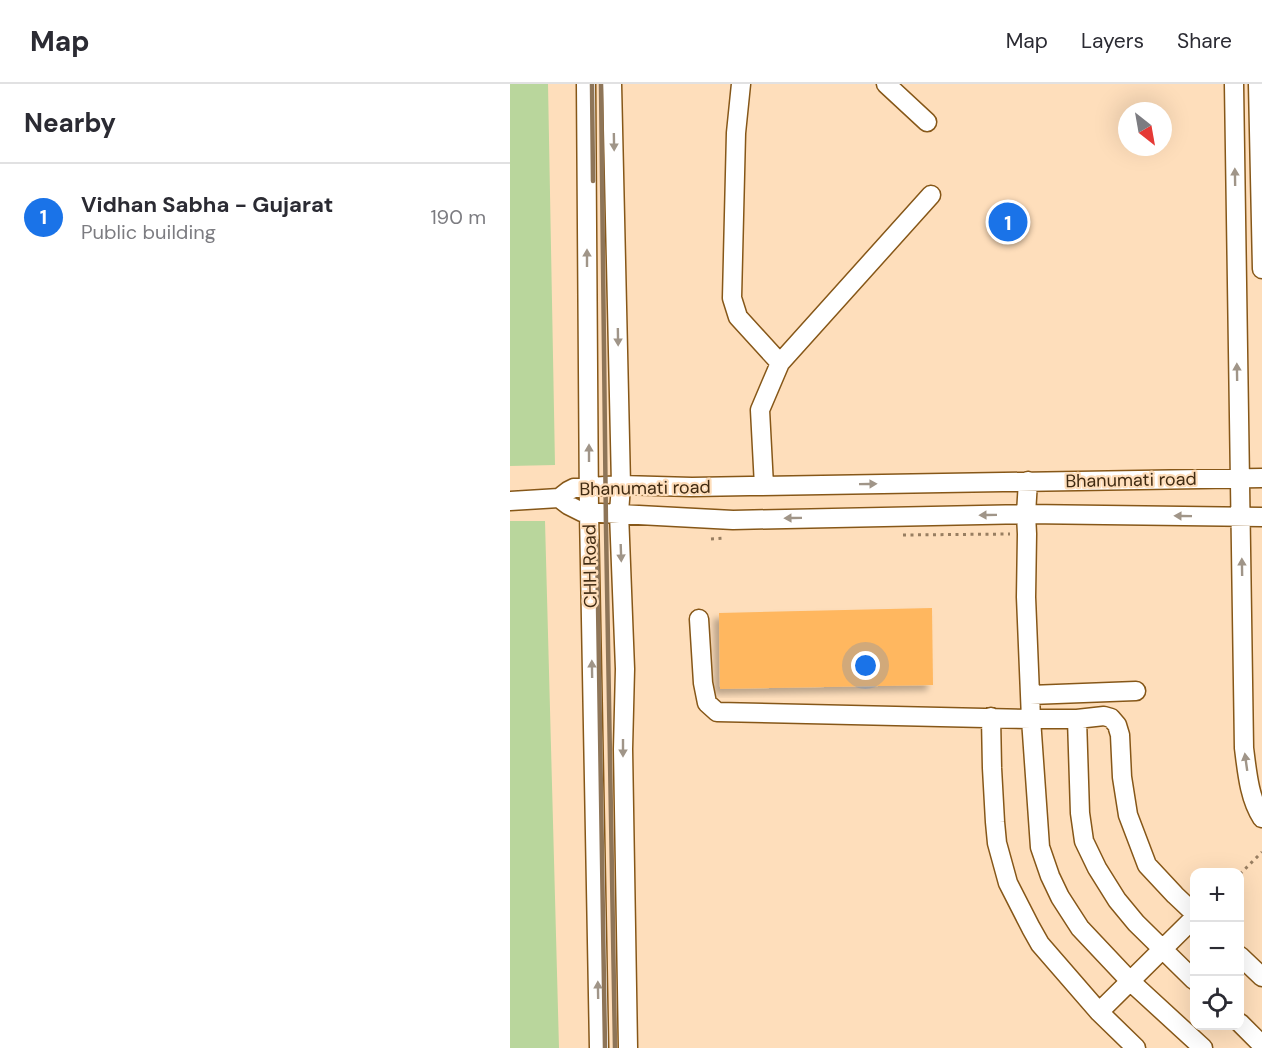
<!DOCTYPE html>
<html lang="en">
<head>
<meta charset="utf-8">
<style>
	:root { --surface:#fff; --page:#f7f7f7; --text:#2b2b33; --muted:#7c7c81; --line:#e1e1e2; --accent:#1a73e8 }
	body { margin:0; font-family:"DM Sans",sans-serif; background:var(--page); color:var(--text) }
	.controls { position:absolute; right:18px; bottom:18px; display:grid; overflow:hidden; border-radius:12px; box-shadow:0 6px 24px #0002 }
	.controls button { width:54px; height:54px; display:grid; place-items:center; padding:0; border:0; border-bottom:2px solid var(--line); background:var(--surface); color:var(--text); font:30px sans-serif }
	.compass { position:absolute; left:608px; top:18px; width:54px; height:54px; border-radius:50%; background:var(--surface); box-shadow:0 6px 24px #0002; rotate:149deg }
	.you { position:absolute; left:356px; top:582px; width:21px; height:21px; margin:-15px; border:4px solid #fff; border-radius:50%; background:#1a73e8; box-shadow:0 0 0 9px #1a73e833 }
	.badge { display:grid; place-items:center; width:39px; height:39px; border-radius:50%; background:var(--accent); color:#fff; font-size:20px; font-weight:700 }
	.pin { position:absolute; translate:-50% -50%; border:3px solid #fff; box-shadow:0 2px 6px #0006 }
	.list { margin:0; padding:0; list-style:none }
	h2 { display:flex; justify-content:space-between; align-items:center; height:78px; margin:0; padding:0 24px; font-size:26px }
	h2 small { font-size:20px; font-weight:400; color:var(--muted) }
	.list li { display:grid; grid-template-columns:39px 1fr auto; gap:18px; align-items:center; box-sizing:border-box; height:108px; padding:0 24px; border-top:2px solid var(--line) }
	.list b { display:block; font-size:22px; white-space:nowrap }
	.list p { margin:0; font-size:20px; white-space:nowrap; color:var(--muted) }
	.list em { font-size:20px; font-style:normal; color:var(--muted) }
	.icon { flex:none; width:33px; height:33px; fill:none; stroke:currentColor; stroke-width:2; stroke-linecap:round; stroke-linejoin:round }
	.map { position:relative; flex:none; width:752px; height:964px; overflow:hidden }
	header { display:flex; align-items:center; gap:36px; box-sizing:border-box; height:84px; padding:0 30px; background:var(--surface); border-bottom:2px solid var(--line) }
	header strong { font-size:28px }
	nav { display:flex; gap:33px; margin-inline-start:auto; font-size:21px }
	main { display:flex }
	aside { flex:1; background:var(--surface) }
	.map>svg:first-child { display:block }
	.green { fill:#b9d69c }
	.building { fill:#ffb75f; filter:url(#shadow) }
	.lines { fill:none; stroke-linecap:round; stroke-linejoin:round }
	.minor-casing { stroke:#865718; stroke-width:21 }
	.path { stroke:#987e61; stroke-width:3; stroke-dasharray:3 4.5; stroke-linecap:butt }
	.minor { stroke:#fff; stroke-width:18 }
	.rail { stroke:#8e7558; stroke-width:4.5 }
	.oneway { fill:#a09588 }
	.labels { text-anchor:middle; stroke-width:4.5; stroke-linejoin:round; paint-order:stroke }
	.street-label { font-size:18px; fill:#402b12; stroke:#fedebb }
</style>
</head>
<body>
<header>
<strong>Map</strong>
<nav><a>Map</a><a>Layers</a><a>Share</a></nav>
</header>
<main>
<aside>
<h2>Nearby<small></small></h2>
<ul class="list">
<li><span class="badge">1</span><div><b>Vidhan Sabha - Gujarat</b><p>Public building</p></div><em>190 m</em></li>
</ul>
</aside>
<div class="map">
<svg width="752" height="964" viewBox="0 0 752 964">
	<defs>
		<filter id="shadow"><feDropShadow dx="-5.5" dy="5.5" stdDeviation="3" flood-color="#0004"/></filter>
	</defs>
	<rect width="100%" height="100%" fill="#fedebb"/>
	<path class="green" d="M0 0H38L45 381 0 382Z
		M0 437H35L49 964H0Z"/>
	<path class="building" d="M422 524 423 601 210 605 209 529Z"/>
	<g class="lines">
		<defs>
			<path id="minor" d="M76 0 79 428 89 964
				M102 0 111 401 109 429 115 585 113 665 118 964
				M231 0 226 49 222 214 228 233 270 279
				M376 0 417 38
				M724 0 734 664C737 687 739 714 752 734
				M748 0 752 185
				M518 397 516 430 517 450 516 513 521 635 530 763 540 792 550 813 570 844 620 897 693 964
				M254 402 250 326 270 279 421 111
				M49 414 58 421 72 428 223 436 516 430 752 433
				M49 414 58 407 64 404 111 401 182 403 752 394
				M0 417 49 414
				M189 535 193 599 197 619 207 628 521 635H567L594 632 601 634 607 641 610 651 612 693 618 731 637 781 665 811 684 829
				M520 611 626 607
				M481 633 482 684 485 738 487 759 498 799 521 844 530 860 589 928 626 964
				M567 635 570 729 574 757 587 784 607 816 626 839 684 896
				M730 872 752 893
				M589 928 684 834
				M730 939 752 961"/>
		</defs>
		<use href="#minor" class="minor-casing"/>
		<path class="path" d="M393 451 500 450
			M201 455 215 454
			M730 790 752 768"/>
		<use href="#minor" class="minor"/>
		<path class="rail" d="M82 0 83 97
			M91 0 96 444 105 964
			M87 457 95 964"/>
	</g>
	<defs><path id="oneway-solid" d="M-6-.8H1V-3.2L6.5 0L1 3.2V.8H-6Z" transform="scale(1.5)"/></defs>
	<g class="oneway">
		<use href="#oneway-solid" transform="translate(104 58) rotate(89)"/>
		<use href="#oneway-solid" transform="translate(725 93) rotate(-91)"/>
		<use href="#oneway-solid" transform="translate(77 174) rotate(-90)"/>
		<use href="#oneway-solid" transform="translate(108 253) rotate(89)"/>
		<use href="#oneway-solid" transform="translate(727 288) rotate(-91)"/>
		<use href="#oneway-solid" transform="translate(79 369) rotate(-90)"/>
		<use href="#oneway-solid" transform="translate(358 400) rotate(-1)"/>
		<use href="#oneway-solid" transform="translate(478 431) rotate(179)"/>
		<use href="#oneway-solid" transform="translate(673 432) rotate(-179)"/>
		<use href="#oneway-solid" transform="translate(283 434) rotate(179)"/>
		<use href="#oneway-solid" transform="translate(111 469) rotate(88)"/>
		<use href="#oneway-solid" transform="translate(732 483) rotate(-91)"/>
		<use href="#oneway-solid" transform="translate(82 585) rotate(-91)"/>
		<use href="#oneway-solid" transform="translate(113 664) rotate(90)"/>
		<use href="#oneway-solid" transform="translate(736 678) rotate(-98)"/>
		<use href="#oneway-solid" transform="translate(88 906) rotate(-91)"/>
	</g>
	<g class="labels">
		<g class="street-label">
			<text transform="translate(621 396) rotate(-1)" y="6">Bhanumati road</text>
			<text transform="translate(135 404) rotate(-1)" y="6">Bhanumati road</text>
			<text transform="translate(80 482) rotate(-91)" y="6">CHH Road</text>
		</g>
	</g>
</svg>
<div class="controls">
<button>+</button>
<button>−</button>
<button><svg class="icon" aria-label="locate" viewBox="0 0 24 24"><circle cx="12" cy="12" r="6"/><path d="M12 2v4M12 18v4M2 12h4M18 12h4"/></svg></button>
</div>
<svg class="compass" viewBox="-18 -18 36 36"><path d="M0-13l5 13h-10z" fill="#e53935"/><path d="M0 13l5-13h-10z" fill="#7c7c81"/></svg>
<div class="you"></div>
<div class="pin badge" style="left:498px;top:138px">1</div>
</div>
</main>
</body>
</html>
